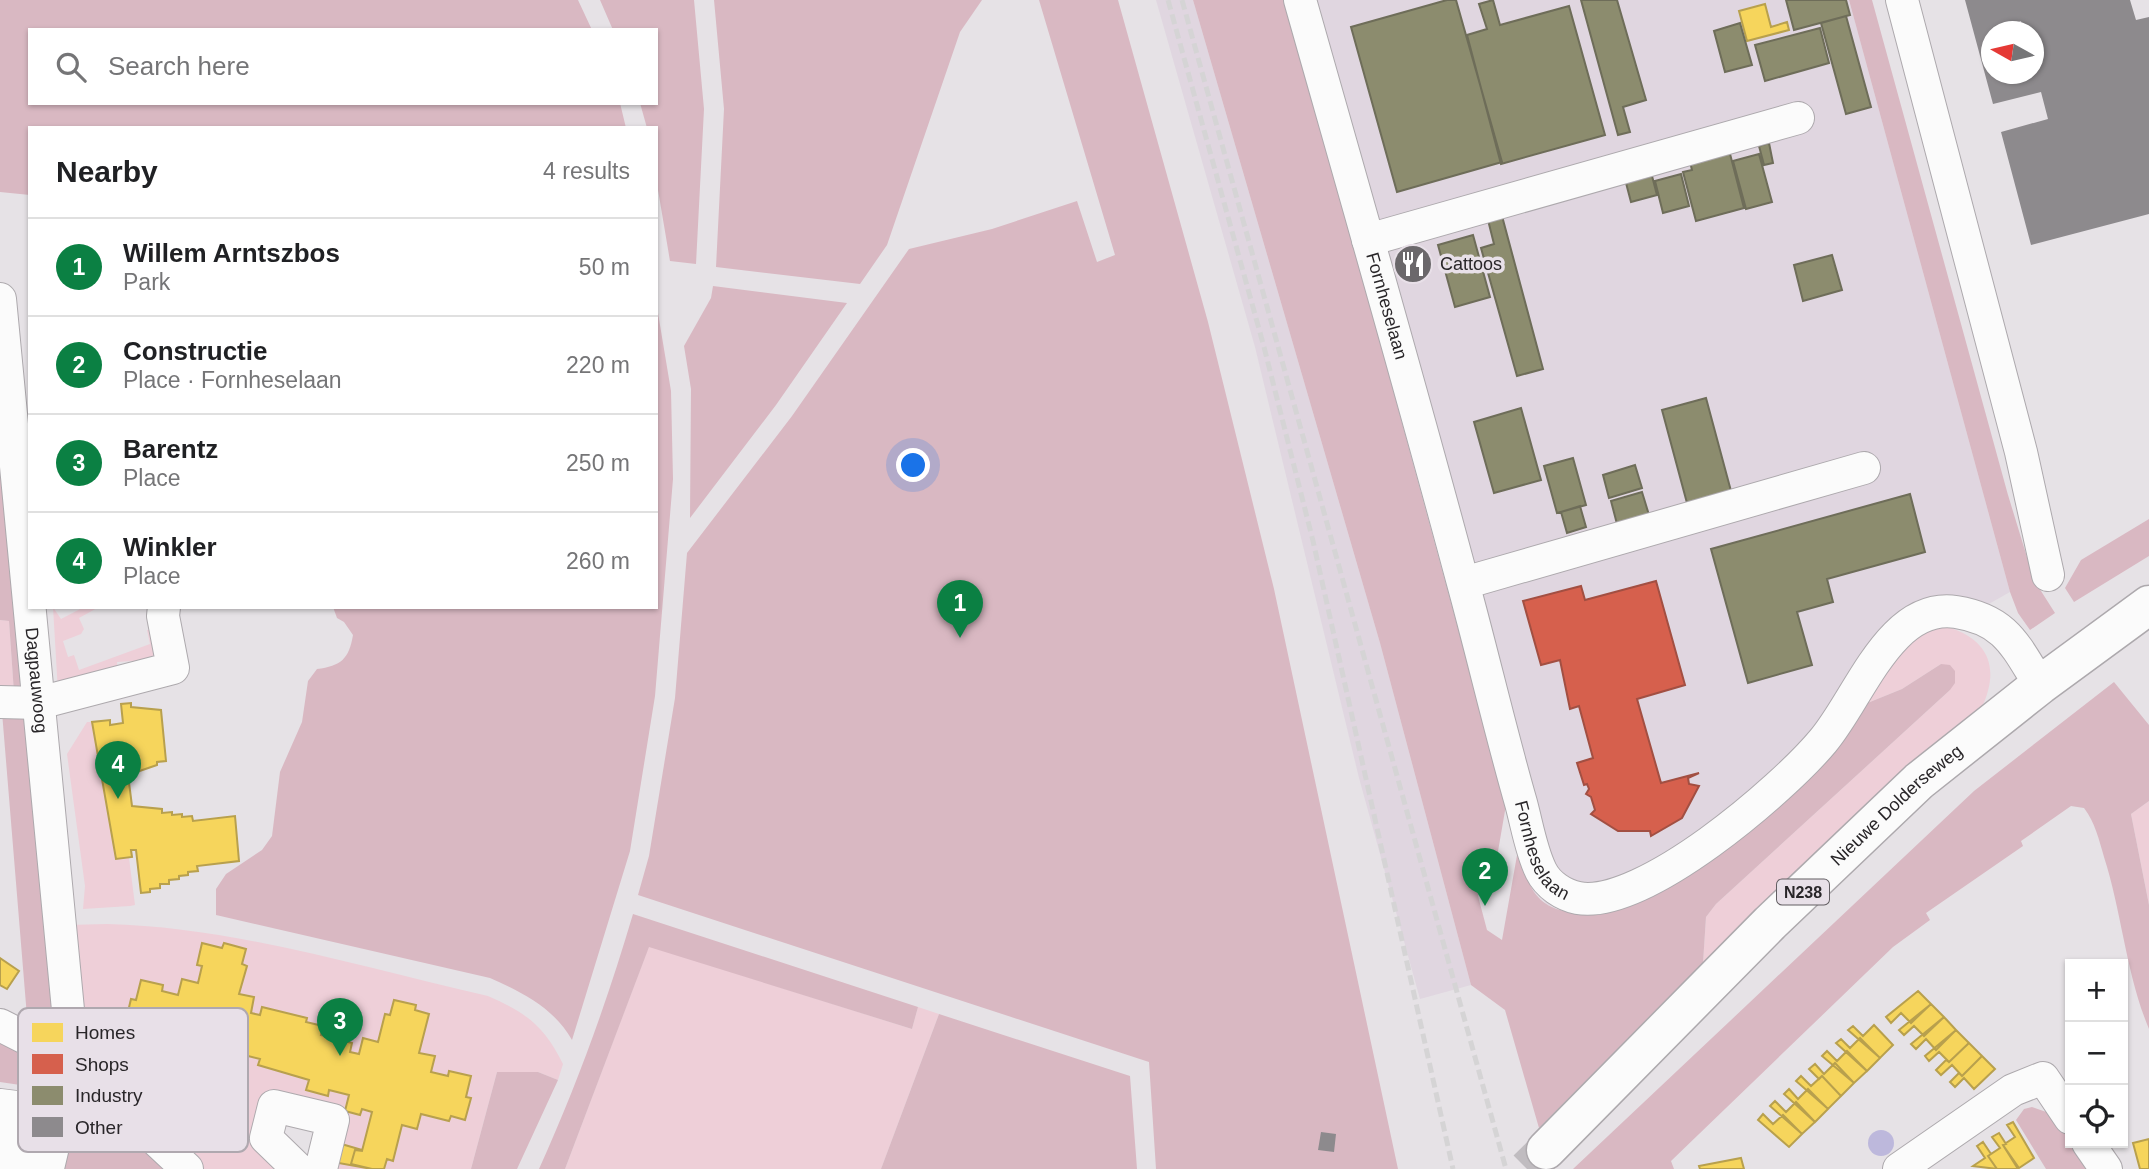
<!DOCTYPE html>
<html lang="en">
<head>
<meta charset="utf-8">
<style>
	:root { --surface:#fff; --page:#f6f6f6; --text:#202124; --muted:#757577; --line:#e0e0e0; --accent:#0b8043 }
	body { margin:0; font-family:Helvetica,sans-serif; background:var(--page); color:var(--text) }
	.controls { position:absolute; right:21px; bottom:21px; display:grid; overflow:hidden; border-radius:0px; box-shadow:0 2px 5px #0004 }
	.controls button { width:63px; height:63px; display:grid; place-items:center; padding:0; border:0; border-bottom:2px solid var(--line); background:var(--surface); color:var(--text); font:35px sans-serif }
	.compass { position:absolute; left:1981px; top:21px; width:63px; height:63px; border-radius:50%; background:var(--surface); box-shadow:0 2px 5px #0004; rotate:278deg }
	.you { position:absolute; left:914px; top:466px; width:24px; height:24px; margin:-18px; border:5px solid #fff; border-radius:50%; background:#1a73e8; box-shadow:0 0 0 10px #1a73e833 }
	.badge { display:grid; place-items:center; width:46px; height:46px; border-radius:50%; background:var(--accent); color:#fff; font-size:23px; font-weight:700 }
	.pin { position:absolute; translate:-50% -58px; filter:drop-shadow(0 2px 4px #0008) }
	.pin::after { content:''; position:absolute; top:37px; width:24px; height:21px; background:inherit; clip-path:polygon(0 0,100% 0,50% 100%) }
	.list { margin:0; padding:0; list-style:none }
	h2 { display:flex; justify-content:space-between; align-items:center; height:91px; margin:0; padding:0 28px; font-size:30px }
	h2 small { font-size:23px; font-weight:400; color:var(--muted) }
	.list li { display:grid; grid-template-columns:46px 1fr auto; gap:21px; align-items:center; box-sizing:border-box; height:98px; padding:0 28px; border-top:2px solid var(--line) }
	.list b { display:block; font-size:26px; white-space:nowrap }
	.list p { margin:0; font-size:23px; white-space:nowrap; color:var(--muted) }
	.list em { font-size:23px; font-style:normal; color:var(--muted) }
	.icon { flex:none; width:38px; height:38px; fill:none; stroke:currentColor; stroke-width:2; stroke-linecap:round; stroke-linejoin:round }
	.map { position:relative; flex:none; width:2149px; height:1169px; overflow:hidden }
	.search { position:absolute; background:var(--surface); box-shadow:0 2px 5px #0004; left:28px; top:28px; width:630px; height:77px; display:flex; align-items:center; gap:18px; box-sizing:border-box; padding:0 24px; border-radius:0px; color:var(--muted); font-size:26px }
	.panel { position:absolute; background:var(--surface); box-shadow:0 2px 5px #0004; left:28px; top:126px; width:630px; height:483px; border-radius:0px }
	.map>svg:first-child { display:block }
	.built { fill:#e0d6e0 }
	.green { fill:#eecfd8 }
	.forest { fill:#d9b8c2 }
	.water { fill:#bdb8dc }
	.homes { fill:#f6d55c; stroke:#b8a04d; stroke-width:2 }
	.shops { fill:#d6604d; stroke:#a24f42; stroke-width:2 }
	.industry { fill:#8c8c6e; stroke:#6e6d59; stroke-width:2 }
	.building { fill:#8d8a8d; fill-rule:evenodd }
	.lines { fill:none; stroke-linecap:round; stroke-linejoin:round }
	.major-tunnel { stroke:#c0bcc0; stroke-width:38; stroke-dasharray:38 19; stroke-linecap:butt }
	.minor-casing { stroke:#ada9ad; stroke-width:34 }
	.major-casing { stroke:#ada9ad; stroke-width:41 }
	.minor { stroke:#fbfbfb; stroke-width:32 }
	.major { stroke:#fbfbfb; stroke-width:38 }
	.rail { stroke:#d5d4d5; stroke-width:5; stroke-dasharray:10 5; stroke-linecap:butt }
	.labels { text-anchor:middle; stroke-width:7; stroke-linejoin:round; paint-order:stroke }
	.shield { fill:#e8e0e8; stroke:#625e62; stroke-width:2 }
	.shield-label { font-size:16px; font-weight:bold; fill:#292629 }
	.poi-label { font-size:18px; fill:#292629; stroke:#e8e0e8; text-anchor:start }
	.street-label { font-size:18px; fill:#292629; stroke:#e8e0e8 }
	.key { fill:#e8e0e8; stroke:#afa8af; stroke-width:2 }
	.key-label { font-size:19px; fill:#292629 }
</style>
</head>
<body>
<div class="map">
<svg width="2149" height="1169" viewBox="0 0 2149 1169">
	<rect width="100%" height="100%" fill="#e6e2e6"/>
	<path class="built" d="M1156 0H1193L1380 643 1471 985 1420 999 1359 778 1255 347Z
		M1287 0H1849L2010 592 1948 627 1865 704 1617 907 1578 914 1548 905 1533 891 1500 783Z"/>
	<path class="green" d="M53 607 61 619 84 607H99L79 618 84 629 81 634 63 641 68 657 74 655 79 670 150 644 147 630H150L155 655 150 662 133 671 132 661 117 662 118 675 58 692Z
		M0 620 9 621 14 693 0 692Z
		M1948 627C1989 640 2000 668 1982 707L1703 963 1706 917 1716 904 1950 690 1941 664 1902 689 1865 704 1889 659 1914 632Z
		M87 722H92L116 859 129 858 135 905 130 906 83 909 85 886 67 754Z
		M2149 801V905L2131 814Z
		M107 924C235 927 364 968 488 996 527 1013 544 1026 563 1064L558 1080 538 1072H497L471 1169H333L347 1111 294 1094 276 1096 281 1169H201L89 1062 67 925Z
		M649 946 912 1029 918 1007 939 1014 881 1169H565Z"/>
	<path class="forest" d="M0 0H578L592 30H30V103H620L626 128H30V195L0 192Z
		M600 0H694L704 109 696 264 670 261 656 178V128H647L640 103H656V30H613Z
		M714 0H982L960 32 887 245 860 284 716 267 724 109Z
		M1039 0H1118L1208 322 1274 589 1398 1169H1156L1149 1062 638 895 649 856 675 698 687 553 792 416 909 249 992 229 1077 201 1097 262 1115 255Z
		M1193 0H1287L1506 805 1492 886 1480 889 1478 896 1487 930 1502 940 1519 844C1523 858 1526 880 1534 892 1554 920 1589 912 1617 907L1865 704 1902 689 1941 664 1950 665 1955 671V683L1950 690 1716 904 1706 917 1703 963 1539 1128 1505 1010 1471 985 1380 643Z
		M1849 0H1872L2008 495 2034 580 2055 613 2030 630 2018 613 2010 592Z
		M713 286 847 303 776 405 690 518 691 389 684 346 711 298Z
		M656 301 671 391 673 479 655 696 630 851 572 1040C555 1009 522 992 490 978L216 915V889L226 874 262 850 272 836 280 772 302 722 308 681 317 669C341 666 349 659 353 635L344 622 337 618 333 607H656Z
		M0 416 28 685 14 693 9 621 0 620Z
		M2149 519V556L2074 602 2065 588 2081 560Z
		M2114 682 2149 725V801L2131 814 2149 905V1029C2126 974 2122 913 2104 857 2099 840 2095 822 2084 808L2071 806 2021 841 2023 846 1926 913 1930 920 1893 947 1671 1161 1674 1169H1573L1974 791Z
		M2 712 18 713 28 719 62 1045 28 1029Z
		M633 914 918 1007 912 1029 649 947 565 1169H539C577 1085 607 1002 633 914Z
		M939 1014 1130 1076 1137 1169H881Z
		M0 1038 50 1065 30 1169H14L27 1086 0 1082Z
		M497 1072H538L558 1080 517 1169H471Z
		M76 1079 175 1169H54Z
		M2032 1107 2049 1113 2092 1169H2046L2016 1120 2024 1109Z"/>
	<path class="water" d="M1868 1143a13 13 0 1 1 26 0a13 13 0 1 1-26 0Z"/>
	<path class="homes" d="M1765 4 1771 27 1787 22 1789 30 1747 41 1739 11Z
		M131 703V707L161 710 166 761 157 762V765L128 775 132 806 162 809V813L172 812V815L182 814V817L192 816 193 821 235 816 239 861 197 866 198 871 188 872V875L179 876V879L169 880V884H160V888L150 889V892L141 893 136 850H131L132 857 116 859 92 722 110 720V725L123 723 121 704Z
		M202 943 222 948 224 943 246 949 242 964 247 966 239 994 254 997 251 1013 260 1015 262 1007 307 1018 306 1022 323 1026 321 1035 352 1043 350 1052 359 1054 363 1038 378 1042 385 1014 390 1015 394 1000 416 1005 415 1010 429 1014 419 1053 435 1056 431 1072 448 1076 449 1071 471 1076 466 1097 471 1098 465 1120 451 1116 449 1121 421 1114 417 1129 402 1125 393 1161 387 1159 384 1169H372L351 1164 355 1150 362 1151 372 1112 362 1109 360 1115 345 1111 349 1095 329 1090 328 1096 306 1090 309 1080 258 1065 260 1059 240 1054 236 1069 221 1066 217 1084 212 1083 206 1103 174 1095 180 1075 175 1074 180 1055 164 1052 168 1036 140 1029 141 1024 126 1020 131 999 136 1000 141 980 163 985 162 991 178 995 182 979 198 983 202 966 197 965Z
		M0 958 19 971 7 989 0 985Z
		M1918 991 1931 1004 1911 1023 1901 1013 1891 1023 1886 1017Z
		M1931 1004 1944 1017 1924 1036 1914 1026 1904 1035 1899 1030Z
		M1944 1017 1956 1030 1936 1050 1926 1039 1916 1049 1911 1044Z
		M1874 1025 1893 1045 1880 1058 1848 1030 1853 1026 1863 1036Z
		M1956 1030 1969 1043 1949 1062 1939 1052 1929 1061 1925 1056Z
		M1860 1038 1880 1058 1867 1071 1836 1043 1841 1039 1850 1048Z
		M1969 1043 1982 1056 1962 1076 1952 1065 1941 1075 1936 1070 1946 1060 1949 1062Z
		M1827 1051 1837 1061 1847 1051 1867 1071 1854 1083 1822 1056Z
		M1982 1056 1995 1069 1974 1089 1964 1078 1955 1087 1950 1082 1959 1073 1962 1076Z
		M1835 1063 1854 1083 1841 1096 1822 1076 1819 1079 1809 1069 1815 1064 1824 1074Z
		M1801 1076 1811 1086 1822 1076 1841 1096 1828 1109 1796 1081Z
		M1789 1089 1798 1099 1808 1089 1828 1109 1815 1122 1784 1094Z
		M1775 1101 1786 1112 1796 1102 1815 1122 1802 1134 1770 1106Z
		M1763 1114 1773 1124 1783 1115 1802 1134 1789 1147 1758 1120Z
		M2013 1122 2034 1158 2019 1168 2003 1145 2015 1137 2007 1125Z
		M1999 1133 2006 1144 2003 1145 2018 1169H1997L1988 1156 2000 1148 1992 1137Z
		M2149 1139V1169H2140L2133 1143Z
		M1983 1142 1991 1154 1988 1156 1997 1169 1973 1166 1985 1158 1977 1146Z
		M338 1143 362 1150H355L351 1164 372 1169 333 1162Z
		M1741 1158 1744 1169H1700L1699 1166Z"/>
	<path class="shops" d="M1414 251 1426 261 1419 271 1414 267 1410 272 1402 266Z
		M1656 581 1685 685 1637 699 1661 783 1699 773 1688 778 1689 784 1699 786 1682 818 1651 836 1650 831H1618L1591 814 1595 810 1591 797 1586 794 1589 789 1587 784 1584 785 1577 763 1593 758 1579 706 1570 709 1560 660 1541 665 1523 601 1581 586 1585 600Z"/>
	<path class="industry" d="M1447 0H1456L1502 162 1397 192 1351 27Z
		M1493 0 1500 25 1569 6 1605 135 1501 164 1467 35 1487 29 1479 4Z
		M1581 0H1617L1646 100 1623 107 1630 132 1618 135Z
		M1786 0H1846L1850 15 1794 30Z
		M1846 16 1871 107 1846 114 1821 23Z
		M1740 23 1752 65 1725 72 1714 31Z
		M1820 28 1829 63 1765 81 1755 45Z
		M1769 143 1773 163 1764 165 1759 146Z
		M1729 150 1744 208 1696 221 1683 172 1692 170 1690 162Z
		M1759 154 1772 202 1746 209 1733 161Z
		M1681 174 1689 206 1663 213 1655 181Z
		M1652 176 1657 195 1631 202 1626 183Z
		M1502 216 1543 369 1517 376 1481 248 1494 244 1488 220Z
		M1473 235 1490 297 1455 307 1438 245Z
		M1832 255 1842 290 1803 301 1794 265Z
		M1706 398 1731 491 1687 503 1662 410Z
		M1521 408 1541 480 1494 493 1474 422Z
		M1573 458 1586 505 1557 513 1544 466Z
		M1635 465 1642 488 1609 498 1603 475Z
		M1642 492 1649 515 1617 524 1611 501Z
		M1910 494 1925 552 1827 579 1833 602 1797 612 1812 665 1748 683 1711 549Z
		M1580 506 1586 527 1567 533 1561 512Z"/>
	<path class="building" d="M1965 0H2130L2136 20 2149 17V214L2031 245 2001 132 2048 119 2041 92 1993 104ZM2021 21 2024 32H2034V74H1992V32H2002L2000 27Z
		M1321 1132 1336 1134 1334 1152 1318 1150Z"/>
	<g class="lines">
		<path class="major-tunnel" d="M1527 1169 1546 1150"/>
		<defs>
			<g id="minor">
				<path id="s1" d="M1300 0C1355 194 1411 388 1463 583 1483 656 1500 730 1521 803 1527 825 1531 851 1541 871 1548 885 1563 895 1578 898 1643 910 1783 789 1823 741 1859 699 1890 602 1956 612 2006 620 2015 645 2040 685"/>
				<path d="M1902 0 2021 452 2048 575"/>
				<path d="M1368 240 1798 118"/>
				<path id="s2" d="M0 299 73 1062 48 1168 0 1161"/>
				<path d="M1464 583 1864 468"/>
				<path d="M0 702 39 703 173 668 163 616 164 607"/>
				<path d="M0 1025 73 1062 187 1169"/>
				<path d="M0 1105 16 1107 7 1169"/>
				<path d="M2088 1143 2106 1169"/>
				<path d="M298 1169 266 1138 274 1106 333 1120 321 1169"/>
				<path d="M1899 1169 2013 1090 2043 1078 2070 1118"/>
			</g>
			<g id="major">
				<path id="s3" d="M1546 1150 1770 923 1919 781 2040 685 2149 605"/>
			</g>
		</defs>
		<use href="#minor" class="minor-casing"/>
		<use href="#major" class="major-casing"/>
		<use href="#minor" class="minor"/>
		<use href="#major" class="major"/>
		<path class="rail" d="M1168 0 1264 347 1313 541 1453 1169
			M1182 0 1506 1169"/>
	</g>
	<defs>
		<symbol id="restaurant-disc" viewBox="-11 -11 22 22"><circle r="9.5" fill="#6b686b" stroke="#e8e0e8"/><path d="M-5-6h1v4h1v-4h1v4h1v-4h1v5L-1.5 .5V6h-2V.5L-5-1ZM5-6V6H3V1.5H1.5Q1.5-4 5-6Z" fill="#fff"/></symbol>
	</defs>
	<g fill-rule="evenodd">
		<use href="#restaurant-disc" x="1391" y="242" width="44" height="44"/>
	</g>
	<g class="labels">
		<rect class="shield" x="1777" y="879.5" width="52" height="25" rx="5"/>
		<g class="shield-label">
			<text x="1803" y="898">N238</text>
		</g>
		<g class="poi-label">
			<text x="1440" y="270">Cattoos</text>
		</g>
		<g class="street-label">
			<text dy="6" stroke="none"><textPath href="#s1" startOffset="318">Fornheselaan</textPath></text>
			<text dy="6" stroke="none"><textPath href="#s2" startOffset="383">Dagpauwoog</textPath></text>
			<text dy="6" stroke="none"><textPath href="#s3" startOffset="492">Nieuwe Dolderseweg</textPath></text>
			<text dy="6" stroke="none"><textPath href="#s1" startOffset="886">Fornheselaan</textPath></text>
		</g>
	</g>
	<rect x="18" y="1008" width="230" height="144" rx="10" class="key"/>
	<rect x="32" y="1023" width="31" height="19" fill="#f6d55c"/>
	<rect x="32" y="1054" width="31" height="20" fill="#d6604d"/>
	<rect x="32" y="1086" width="31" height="19" fill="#8c8c6e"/>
	<rect x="32" y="1117" width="31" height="20" fill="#8d8a8d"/>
	<g class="key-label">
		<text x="75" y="1039">Homes</text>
		<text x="75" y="1071">Shops</text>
		<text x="75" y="1102">Industry</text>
		<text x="75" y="1134">Other</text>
	</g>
</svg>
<div class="controls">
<button>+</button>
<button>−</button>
<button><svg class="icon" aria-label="locate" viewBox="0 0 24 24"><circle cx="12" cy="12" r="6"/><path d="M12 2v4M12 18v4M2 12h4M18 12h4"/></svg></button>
</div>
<svg class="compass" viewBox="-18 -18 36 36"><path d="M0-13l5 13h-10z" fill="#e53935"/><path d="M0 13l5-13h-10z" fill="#757577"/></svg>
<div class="you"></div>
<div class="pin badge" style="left:960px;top:638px">1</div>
<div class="pin badge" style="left:1485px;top:906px">2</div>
<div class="pin badge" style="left:340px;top:1056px">3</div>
<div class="pin badge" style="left:118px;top:799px">4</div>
<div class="search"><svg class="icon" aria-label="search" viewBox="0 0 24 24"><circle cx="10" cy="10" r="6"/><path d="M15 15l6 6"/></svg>Search here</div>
<section class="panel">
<h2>Nearby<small>4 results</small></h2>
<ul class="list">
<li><span class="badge">1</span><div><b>Willem Arntszbos</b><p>Park</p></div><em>50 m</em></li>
<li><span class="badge">2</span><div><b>Constructie</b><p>Place · Fornheselaan</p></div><em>220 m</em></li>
<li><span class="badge">3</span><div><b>Barentz</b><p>Place</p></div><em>250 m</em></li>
<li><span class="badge">4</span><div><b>Winkler</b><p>Place</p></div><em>260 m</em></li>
</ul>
</section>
</div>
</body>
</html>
